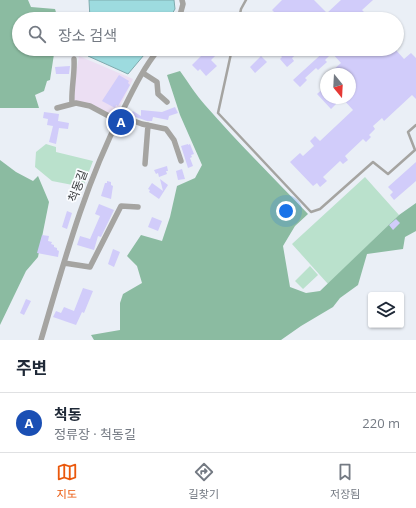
<!DOCTYPE html>
<html lang="ko">
<head>
<meta charset="utf-8">
<style>
	:root { --surface:#fff; --page:#f6f6f7; --text:#1f2937; --muted:#747a83; --line:#e0e1e3; --accent:#ea580c }
	body { margin:0; font-family:"Open Sans","Noto Sans KR",sans-serif; background:var(--page); color:var(--text) }
	.controls { position:absolute; right:12px; bottom:12px; display:grid; overflow:hidden; border-radius:4px; box-shadow:0 1px 3px #0004 }
	.controls button { width:36px; height:36px; display:grid; place-items:center; padding:0; border:0; border-bottom:1px solid var(--line); background:var(--surface); color:var(--text); font:20px sans-serif }
	.compass { position:absolute; left:320px; top:68px; width:36px; height:36px; border-radius:50%; background:var(--surface); box-shadow:0 1px 3px #0004; rotate:162deg }
	.you { position:absolute; left:286px; top:211px; width:14px; height:14px; margin:-10px; border:3px solid #fff; border-radius:50%; background:#1a73e8; box-shadow:0 0 0 6px #1a73e833 }
	.badge { display:grid; place-items:center; width:26px; height:26px; border-radius:50%; background:var(--accent); color:#fff; font-size:13px; font-weight:700 }
	.pin { position:absolute; translate:-50% -50%; border:2px solid #fff; box-shadow:0 1px 4px #0006 }
	.list { margin:0; padding:0; list-style:none }
	h2 { display:flex; justify-content:space-between; align-items:center; height:52px; margin:0; padding:0 16px; font-size:17px }
	h2 small { font-size:13px; font-weight:400; color:var(--muted) }
	.list li { display:grid; grid-template-columns:26px 1fr auto; gap:12px; align-items:center; box-sizing:border-box; height:60px; padding:0 16px; border-top:1px solid var(--line) }
	.list b { display:block; font-size:15px; white-space:nowrap }
	.list p { margin:0; font-size:13px; white-space:nowrap; color:var(--muted) }
	.list em { font-size:13px; font-style:normal; color:var(--muted) }
	.icon { flex:none; width:22px; height:22px; fill:none; stroke:currentColor; stroke-width:2; stroke-linecap:round; stroke-linejoin:round }
	.map { position:relative; flex:none; width:416px; height:340px; overflow:hidden }
	.search { position:absolute; background:var(--surface); box-shadow:0 1px 3px #0004; left:12px; right:12px; top:12px; height:44px; display:flex; align-items:center; gap:10px; box-sizing:border-box; padding:0 14px; border-radius:22px; color:var(--muted); font-size:15px }
	.sheet { height:112px; background:var(--surface) }
	nav { display:flex; justify-content:space-around; align-items:center; box-sizing:border-box; height:56px; border-top:1px solid var(--line); background:var(--surface); font-size:11px; color:var(--muted) }
	nav a { display:grid; justify-items:center; gap:2px }
	nav .on { color:var(--accent) }
	.map>svg:first-child { display:block }
	.commercial { fill:#ecdff3 }
	.green { fill:#bae1cc }
	.forest { fill:#8bbba1 }
	.water { fill:#9ddbdf; stroke:#7fabae }
	.building { fill:#d1ccfa }
	.lines { fill:none; stroke-linecap:round; stroke-linejoin:round }
	.service { stroke:#a5a4a1; stroke-width:2.5 }
	.minor { stroke:#a5a4a1; stroke-width:5.5 }
	.labels { text-anchor:middle; stroke-width:3.5; stroke-linejoin:round; paint-order:stroke }
	.street-label { font-size:12px; fill:#383a3d; stroke:#fafcff }
</style>
</head>
<body>
<div class="map">
<svg width="416" height="340" viewBox="0 0 416 340">
	<rect width="100%" height="100%" fill="#eaeff6"/>
	<path class="commercial" d="M79 56 133 79 115 117 74 101 73 91Z"/>
	<path class="green" d="M46 144 56 147V152L93 161 83 187 52 181 35 167 36 152Z
		M365 177 399 215 328 284 292 244Z
		M310 266 318 275 303 289 295 281Z"/>
	<path class="forest" d="M0 0H28L31 7 55 9 58 19H19V49H58L57 54H54L50 80 47 81 44 91 35 95 39 108H0Z
		M180 71C188 82 196 95 205 105 238 143 274 178 308 214L295 226 283 246 290 287 306 293 320 291 399 215 416 203V231L405 237 403 249 367 254 358 285 340 298 333 307 301 326 281 340H94L91 335 120 330V303L123 294 142 283 137 266 127 256 141 235 162 241 170 217 177 186 195 178 202 165 180 115 167 75Z
		M0 160 16 172 33 181 38 176 49 202 38 257 26 271 0 325Z"/>
	<path class="water" d="M89 0H174L175 9 169 19H90Z
		M88 49H149L128 74 88 56Z"/>
	<path class="building" d="M282 0H314L327 13 341 0H373L362 10 371 19H315L313 16 310 19H270L276 14 272 10Z
		M208 49H222L211 60 217 66 206 76 200 69 198 71 192 65Z
		M275 49H302L292 58 294 61 287 67 280 59 282 57Z
		M327 49H395L404 59 411 53 416 58V99L412 95 384 121 382 118 373 126 375 129 369 135 371 137 366 142 363 139 345 156 348 160 343 164 340 161 323 177 327 181 320 187 317 183 313 186 290 162 300 153 303 156 314 146 310 141 315 136 320 141 353 110 342 98 331 109 317 94 326 86V98H350V74H335L332 71 341 63 332 53 325 60 327 62 318 70 316 68 305 78 307 80 300 87 293 80Z
		M261 56 267 62 255 73 250 67Z
		M70 66 69 74H56L55 67Z
		M119 75 129 81 128 83 130 85 118 106 116 105 115 108 102 101Z
		M175 107 178 113 169 116 168 120 153 117 152 121H147L130 115 133 111 141 116V110L162 112Z
		M44 112 59 114 58 121 69 123 68 129 59 128 56 144 49 142 53 126 47 125 48 119 43 118Z
		M188 144V145L190 144 194 154 191 155 192 157 190 158 193 166 188 168 181 146Z
		M416 162V181L394 200 390 195 393 192 388 187Z
		M167 166 168 171H166L167 174 159 177 158 173 156 174 154 170Z
		M182 169 185 179 178 180 176 171Z
		M160 179 168 185 159 199 149 192 150 190 148 189 152 183 163 191Z
		M107 181 111 182V185L113 186 111 199 101 196 105 183H107Z
		M99 204 114 210 101 237 98 236 94 250 77 245 80 236 90 239 100 216 95 214Z
		M67 211 72 213 67 229 62 227Z
		M152 217 162 221 158 231 148 227Z
		M396 219 400 223 393 230 389 225Z
		M42 235 49 236 48 241 52 242 51 244 54 245V247L57 248V250L59 251 58 257 37 253Z
		M113 249 120 252 114 267 108 264Z
		M83 288 93 291 84 313 82 312 76 325 53 317 56 311 61 313 64 307 74 311Z
		M26 299 31 301 24 315 20 313Z"/>
	<g class="lines">
		<path class="service" d="M239 19 241 9 246 0
			M232 49 218 113 311 212 320 209 373 162 388 174 415 150 408 132 416 125"/>
		<path class="minor" d="M179 19 183 4 182 0
			M143 73 157 82 158 94 167 102
			M72 104C71 89 75 74 74 59
			M57 108 76 103 90 106 118 121
			M120 116 142 124 166 129 174 140 181 161
			M145 164 148 125
			M64 263 90 267 121 206 138 207
			M41 340C64 262 84 187 121 114 132 92 143 68 159 49"/>
	</g>
	<g class="labels">
		<g class="street-label">
			<text transform="translate(78 186) rotate(-70)" y="4">척동길</text>
		</g>
	</g>
</svg>
<div class="controls">
<button><svg class="icon" aria-label="layers" viewBox="0 0 24 24"><path d="M12 4l9 5-9 5-9-5zM3 14l9 5 9-5"/></svg></button>
</div>
<svg class="compass" viewBox="-18 -18 36 36"><path d="M0-13l5 13h-10z" fill="#e53935"/><path d="M0 13l5-13h-10z" fill="#747a83"/></svg>
<div class="you"></div>
<div class="pin badge" style="left:121px;top:122px;background:#1a4fb4">A</div>
<div class="search"><svg class="icon" aria-label="search" viewBox="0 0 24 24"><circle cx="10" cy="10" r="6"/><path d="M15 15l6 6"/></svg>장소 검색</div>
</div>
<section class="sheet">
<h2>주변<small></small></h2>
<ul class="list">
<li><span class="badge" style="background:#1a4fb4">A</span><div><b>척동</b><p>정류장 · 척동길</p></div><em>220 m</em></li>
</ul>
</section>
<nav>
<a class="on"><svg class="icon" aria-label="map" viewBox="0 0 24 24"><path d="M3 6l6-2 6 2 6-2v14l-6 2-6-2-6 2zM9 4v14M15 6v14"/></svg>지도</a>
<a><svg class="icon" aria-label="directions" viewBox="0 0 24 24"><path d="M12 3l9 9-9 9-9-9zM9 14v-3h6M13 9l2 2-2 2"/></svg>길찾기</a>
<a><svg class="icon" aria-label="saved" viewBox="0 0 24 24"><path d="M7 4h10v16l-5-4-5 4z"/></svg>저장됨</a>
</nav>
</body>
</html>
